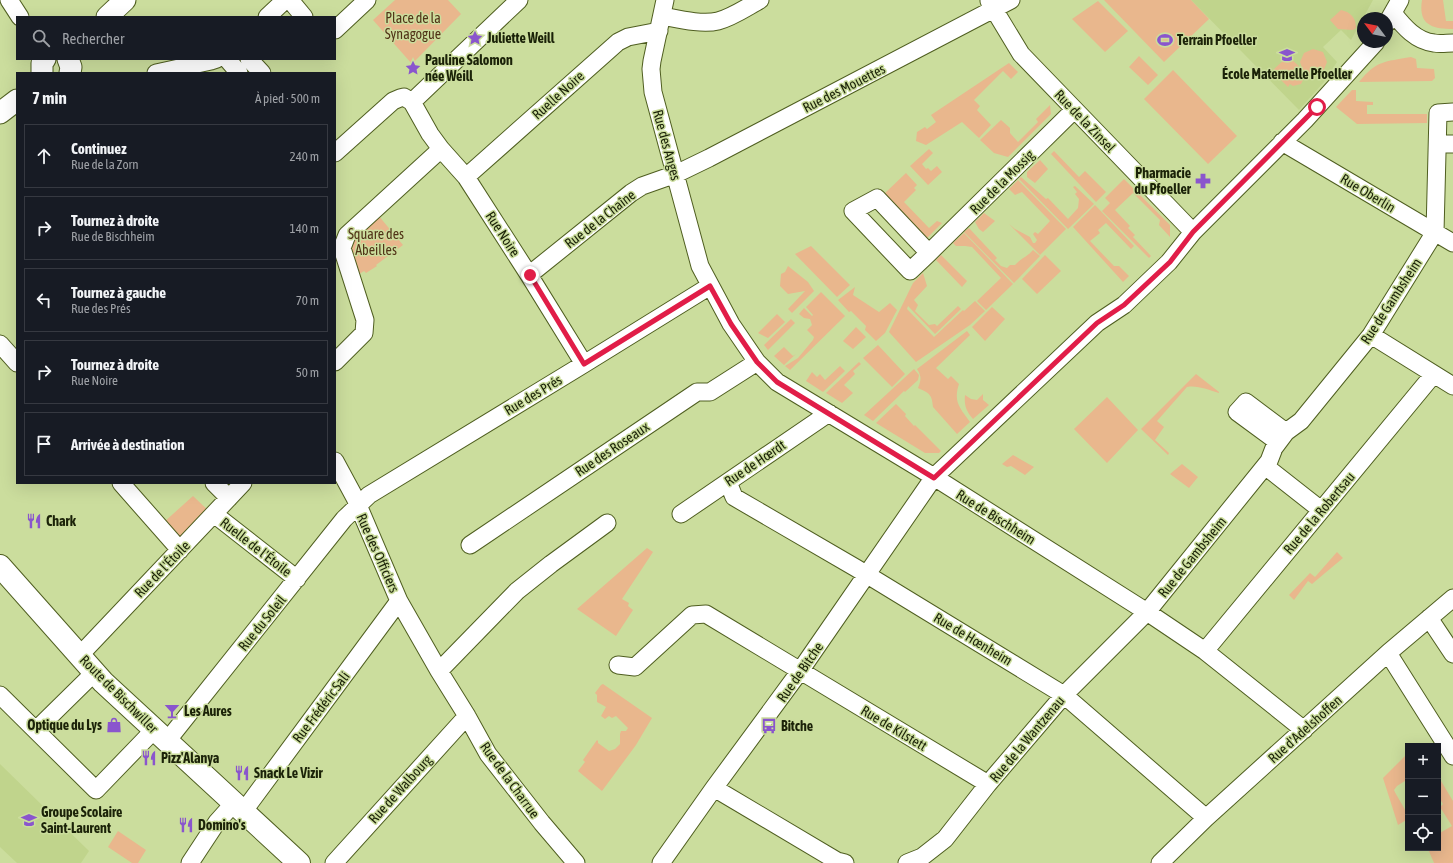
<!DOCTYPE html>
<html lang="fr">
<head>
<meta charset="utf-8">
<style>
	:root { --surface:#171b24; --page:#242831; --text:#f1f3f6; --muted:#9ea1a6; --line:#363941 }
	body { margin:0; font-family:"Asap Condensed",sans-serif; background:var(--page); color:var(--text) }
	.controls { position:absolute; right:12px; bottom:12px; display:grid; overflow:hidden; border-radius:0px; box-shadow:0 4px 16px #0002 }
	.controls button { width:36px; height:36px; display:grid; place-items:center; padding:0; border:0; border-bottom:1px solid var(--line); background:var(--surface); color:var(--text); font:20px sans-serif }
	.compass { position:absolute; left:1357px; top:12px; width:36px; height:36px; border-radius:50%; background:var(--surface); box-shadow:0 4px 16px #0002; rotate:302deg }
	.stop { position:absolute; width:12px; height:12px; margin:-9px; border:3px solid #e11d48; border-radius:50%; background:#fff }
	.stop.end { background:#e11d48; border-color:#fff; box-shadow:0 1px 4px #0008 }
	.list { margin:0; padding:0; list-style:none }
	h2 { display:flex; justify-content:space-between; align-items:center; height:52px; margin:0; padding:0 16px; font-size:17px }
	h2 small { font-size:13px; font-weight:400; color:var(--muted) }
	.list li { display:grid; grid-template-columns:26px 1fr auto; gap:12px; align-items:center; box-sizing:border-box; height:64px; margin:0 8px 8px; padding:0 8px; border:1px solid var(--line); border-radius:0px }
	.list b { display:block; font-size:15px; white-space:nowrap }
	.list p { margin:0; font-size:13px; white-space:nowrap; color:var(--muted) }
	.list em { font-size:13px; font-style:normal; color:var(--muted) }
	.icon { flex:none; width:22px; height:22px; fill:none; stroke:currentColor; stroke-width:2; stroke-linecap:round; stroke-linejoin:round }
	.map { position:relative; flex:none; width:1453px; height:863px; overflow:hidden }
	.search { position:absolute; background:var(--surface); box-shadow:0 4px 16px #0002; left:16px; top:16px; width:320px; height:44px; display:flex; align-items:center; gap:10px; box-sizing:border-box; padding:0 14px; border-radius:0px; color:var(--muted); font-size:15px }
	.panel { position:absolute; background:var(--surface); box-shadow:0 4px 16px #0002; left:16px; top:72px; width:320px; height:412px; border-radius:0px }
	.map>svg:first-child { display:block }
	.built { fill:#c0d48c }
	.green { fill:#e9b78d }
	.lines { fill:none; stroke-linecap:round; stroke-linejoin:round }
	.minor-casing { stroke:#4f5e20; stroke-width:19 }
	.tertiary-casing { stroke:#4f5e20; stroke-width:23 }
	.secondary-casing { stroke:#4f5e20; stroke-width:24 }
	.minor { stroke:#fff; stroke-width:17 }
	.tertiary { stroke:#fff; stroke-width:21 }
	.secondary { stroke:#fff; stroke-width:22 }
	.route { stroke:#e11d48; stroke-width:5 }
	.labels { text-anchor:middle; stroke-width:3; stroke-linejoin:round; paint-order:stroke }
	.park-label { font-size:14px; fill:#513317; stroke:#cbdd9d }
	.poi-label { font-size:14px; font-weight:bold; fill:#1b2208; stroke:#cbdd9d; text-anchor:start }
	.street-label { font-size:14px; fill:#1b2208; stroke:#cbdd9d }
</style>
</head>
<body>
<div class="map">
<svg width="1453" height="863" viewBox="0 0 1453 863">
	<rect width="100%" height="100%" fill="#cbdd9d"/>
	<path class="built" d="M1191 0H1373L1351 40 1341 30 1323 47 1337 62 1324 82 1299 110Z
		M0 764 89 851 81 863H17L0 847Z"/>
	<path class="green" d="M395 0H448L461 14 412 64 373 20Z
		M1104 0H1191L1209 19 1164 62Z
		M1422 0H1443L1446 21H1453V29C1432 29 1418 25 1422 0Z
		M1098 1 1128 31 1105 52 1072 19Z
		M1341 10C1350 12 1356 17 1356 28L1353 30 1338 29 1330 20Z
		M1313 49 1323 52 1327 62 1323 72 1313 76 1303 72 1301 74 1303 80 1301 84 1293 86 1290 84 1288 87 1272 71 1288 56 1303 70 1300 62 1304 53Z
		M1139 56 1158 75 1148 85 1129 67Z
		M1411 57 1416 59 1417 68 1434 69 1435 78 1432 81 1359 82C1377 60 1384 62 1411 57Z
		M1009 63 1018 72 1011 79 1003 71 974 100 980 106 977 110 991 125 979 138 962 122 926 145 916 141 917 132 925 127 927 129 936 122 931 115Z
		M1173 70 1237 136 1208 164 1144 99Z
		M1352 90H1356V101L1373 102V105H1367V114H1427V123L1357 124 1336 107Z
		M1050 105 1051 114 1008 157 994 153 980 140 1001 120 1010 128V133L1018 142 1038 122 1036 119Z
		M929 149 933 153 922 164 926 169 928 168 931 171 937 166 942 172 928 185 910 166Z
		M1054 151 1079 177 1085 171 1106 192 1096 202 1051 154Z
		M1040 160 1048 169 1035 183 1027 177V172Z
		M906 173 917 185 914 188 916 190 904 202 929 228 937 221 942 223 927 238 884 194Z
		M1021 177 1046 199 1048 198 1068 219 1078 208 1079 199 1075 194 1077 192 1073 187 1075 186 1094 204 1068 229 1019 179Z
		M1124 179 1170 225V237L1159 225 1160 220 1133 193 1115 210 1130 226 1128 228 1135 235 1133 237 1151 256 1149 258 1102 211 1110 203 1105 198Z
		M1018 180 1066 229 1040 255 1009 224 1015 229 1030 237 1033 243H1035L1037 240 1033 234 1035 232 1038 234 1050 221 1022 192 1015 195 1009 189Z
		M1095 205 1134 246 1131 249 1106 223 1098 230 1100 233 1090 241 1114 266H1119L1129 276 1123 282 1073 227Z
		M984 213 995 221 983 232 979 229 975 222Z
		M378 215 403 245 376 265 377 266 366 273 364 271 356 276 351 254 350 243Z
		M969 228 997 258 995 260 1001 266 1007 268 1010 265H1015C1021 258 1027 257 1033 250L1040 256 1014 283 964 232Z
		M964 233 1013 284 986 310 977 301 1001 278 972 247 965 246H956L953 243Z
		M811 246 850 285 837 297 795 254Z
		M941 255 967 281 962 287 936 260Z
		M1045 255 1061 271 1037 294 1022 279Z
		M788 266 808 282 814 291 792 313 788 309 805 291 788 294 780 286 781 274 785 272Z
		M923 273 927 286 914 300 918 305 915 311 929 325 935 324 937 326 958 306 961 309 935 334 908 306 907 309 934 337 963 310 964 311 975 301 985 311 970 325 916 362 889 332 913 283Z
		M855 287 853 295 879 312 890 303 897 310 885 333 876 341 865 330 866 326 851 311 849 312 838 300Z
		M821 292 845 316 790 370 785 366 798 358 813 340 814 337 807 330 812 325 810 319 804 318 799 314 804 308 812 316 813 315 806 307Z
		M992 307 1005 319 985 341 972 327Z
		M777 314 785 322 768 338 758 333Z
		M791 319 795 323 768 350 764 345Z
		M856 327 866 337 853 349 843 341Z
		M967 331 970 335 936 368 948 379 951 376 959 384C953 402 960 408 970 422L957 434 933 407C932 394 929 393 918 388 921 380 922 377 917 369Z
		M878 345 905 374 892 387 863 358Z
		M784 347 793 356 796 354 784 365 774 356Z
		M859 362 861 364 853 371 855 374 844 385 853 393 842 403 826 393Z
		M840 366 845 371 823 392 806 381 812 372 817 377 820 374 825 380Z
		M914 369 919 375 918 380 905 392 904 391 873 421 864 415Z
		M1196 374 1219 392V393C1209 390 1197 385 1187 387L1157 421 1164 427 1155 440 1169 453 1168 455 1141 429Z
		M983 394V400L989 405 973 419C966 411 964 405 965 395L971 399 977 400Z
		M1107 397 1138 430 1107 463 1074 429Z
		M896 404 906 414 905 416 914 426 915 425 941 451 939 453H925L876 423Z
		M1013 455 1034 467 1025 475 1011 466 1007 467 1002 464Z
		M1182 464 1198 477 1189 488 1170 474Z
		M193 496 211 513 180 543 163 523Z
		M647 548 653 552 622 599 629 603 628 606 633 610 616 636 577 609Z
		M1337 552 1343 558 1312 584 1308 581 1294 600 1289 595 1310 573 1315 577Z
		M603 684 652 718 636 745 602 791 578 771 585 762 583 760 597 740 598 741V743L609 751 615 749 620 744V734L621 731H626L628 728 616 716 612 718 609 716 605 719 601 716 606 707 597 702V695L595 693 601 685Z
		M1408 753V779L1397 786 1394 790C1397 797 1408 812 1408 819L1398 825 1383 778Z
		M1438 776 1453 801V863H1434L1428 849 1420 851 1418 848H1438V834L1452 826 1440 807 1443 804 1438 796Z
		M118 831 146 850 138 863H132L108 847Z"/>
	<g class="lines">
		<defs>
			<path id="minor" d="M9 0 20 17
				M290 0 304 17
				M665 0 652 61 651 69 653 92 700 266 731 324 757 362 777 382 934 477 1147 612 1205 651 1304 730
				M989 1 1021 54 1193 232
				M1393 13C1404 27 1416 41 1434 43 1440 44 1447 43 1453 43
				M662 16C678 19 702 25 718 21 733 17 747 7 760 0
				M267 17 285 0
				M1387 23 1400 0
				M335 30 367 0
				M227 59 239 73
				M249 59 262 73
				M156 73 211 61 217 59
				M412 102 519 0
				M1282 142 1453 243
				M1438 144H1453
				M441 149 466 177 529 275 584 364
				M335 153 393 101 400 98 404 97 412 102 430 134 441 149 347 235 342 248 365 320 364 333 335 362
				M466 177 618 42 628 37 659 31
				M929 253 877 198 853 211 910 271 929 253 1074 110
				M529 275 631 193 642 186 676 174 709 158 1011 0
				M1371 335 1453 386
				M0 344 17 363
				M1278 442 1237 412 1246 402 1286 432
				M335 461 355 498 399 601 439 671 467 716 488 754 542 823 576 863
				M1265 466 1321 510
				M728 482 734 497 856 568 1064 695 1206 818
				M121 483 180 550
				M214 483 229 498
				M214 514 297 579
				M681 514 829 413
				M470 545 697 392H710L757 362
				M1429 618 1453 654
				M1205 651 1433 375
				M1388 653 1453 756
				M80 655 243 483
				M618 665 635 667 692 615 706 614 988 784
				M439 671 517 591 551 564 607 523
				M0 695 96 790 154 730
				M36 730 95 672
				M167 741 344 519 369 495 584 364 710 286
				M714 788 837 861 845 863
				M243 812 399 601
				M190 863 217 822 234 803
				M334 863 467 716
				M661 863 714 788 800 671 934 477 1097 323 1124 305 1169 262 1193 232 1305 120 1376 42
				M907 863 922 857 945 839 988 784 1064 695 1147 612 1269 461 1274 448 1286 432 1301 421 1371 335 1435 232 1438 113 1453 112
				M1160 863 1206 818 1388 653 1453 598"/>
			<path id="tertiary" d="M107 17 125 0
				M68 59 71 67 70 73
				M42 73V63L45 59
				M0 113 17 100"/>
			<path id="secondary" d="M0 566 103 682 299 863"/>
		</defs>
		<use href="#minor" class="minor-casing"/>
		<use href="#tertiary" class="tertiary-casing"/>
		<use href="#secondary" class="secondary-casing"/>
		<use href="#minor" class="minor"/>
		<use href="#tertiary" class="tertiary"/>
		<use href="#secondary" class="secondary"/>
	</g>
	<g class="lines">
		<path class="route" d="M530 275 584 364 710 286 731 324 757 362 777 382 934 478 1097 323 1124 305 1170 262 1193 232 1317 107"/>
	</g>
	<defs>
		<symbol id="sight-bare" viewBox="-9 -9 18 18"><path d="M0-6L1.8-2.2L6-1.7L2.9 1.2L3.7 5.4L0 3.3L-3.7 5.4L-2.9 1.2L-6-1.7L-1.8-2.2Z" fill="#8a55cd" stroke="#cbdd9d" stroke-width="2.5" paint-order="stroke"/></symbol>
		<symbol id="stadium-bare" viewBox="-9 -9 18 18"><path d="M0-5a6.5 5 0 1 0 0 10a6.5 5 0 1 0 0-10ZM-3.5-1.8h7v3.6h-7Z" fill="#8a55cd" stroke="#cbdd9d" stroke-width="2.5" paint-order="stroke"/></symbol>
		<symbol id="school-bare" viewBox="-9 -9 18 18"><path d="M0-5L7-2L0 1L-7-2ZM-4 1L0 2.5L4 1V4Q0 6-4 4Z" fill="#8a55cd" stroke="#cbdd9d" stroke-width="2.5" paint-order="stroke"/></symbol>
		<symbol id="pharmacy-bare" viewBox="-9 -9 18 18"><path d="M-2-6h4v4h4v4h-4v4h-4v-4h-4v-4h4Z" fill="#8a55cd" stroke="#cbdd9d" stroke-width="2.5" paint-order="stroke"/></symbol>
		<symbol id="restaurant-bare" viewBox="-9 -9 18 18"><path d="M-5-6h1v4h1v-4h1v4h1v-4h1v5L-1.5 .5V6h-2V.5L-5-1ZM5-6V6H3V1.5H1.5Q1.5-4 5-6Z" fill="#8a55cd" stroke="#cbdd9d" stroke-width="2.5" paint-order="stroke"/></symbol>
		<symbol id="bar-bare" viewBox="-9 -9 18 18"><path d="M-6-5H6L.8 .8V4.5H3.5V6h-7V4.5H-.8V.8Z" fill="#8a55cd" stroke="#cbdd9d" stroke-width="2.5" paint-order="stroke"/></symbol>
		<symbol id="shop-bare" viewBox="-9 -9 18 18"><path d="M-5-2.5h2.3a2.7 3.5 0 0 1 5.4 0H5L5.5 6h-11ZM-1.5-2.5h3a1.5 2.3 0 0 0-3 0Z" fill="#8a55cd" stroke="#cbdd9d" stroke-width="2.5" paint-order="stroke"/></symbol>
		<symbol id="bus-bare" viewBox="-9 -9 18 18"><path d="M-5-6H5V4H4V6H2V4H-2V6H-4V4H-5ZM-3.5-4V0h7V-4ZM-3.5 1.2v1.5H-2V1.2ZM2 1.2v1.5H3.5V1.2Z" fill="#8a55cd" stroke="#cbdd9d" stroke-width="2.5" paint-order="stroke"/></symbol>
	</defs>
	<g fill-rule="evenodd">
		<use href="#sight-bare" x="464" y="27" width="22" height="22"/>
		<use href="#stadium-bare" x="1154" y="29" width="22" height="22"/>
		<use href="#school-bare" x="1276" y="44" width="22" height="22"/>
		<use href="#sight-bare" x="402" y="57" width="22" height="22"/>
		<use href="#pharmacy-bare" x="1192" y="170" width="22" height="22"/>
		<use href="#restaurant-bare" x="23" y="510" width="22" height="22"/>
		<use href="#bar-bare" x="161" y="700" width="22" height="22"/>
		<use href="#shop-bare" x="103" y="714" width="22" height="22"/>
		<use href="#bus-bare" x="758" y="715" width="22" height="22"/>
		<use href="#restaurant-bare" x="138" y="747" width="22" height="22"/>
		<use href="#restaurant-bare" x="231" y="762" width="22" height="22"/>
		<use href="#school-bare" x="18" y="809" width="22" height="22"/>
		<use href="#restaurant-bare" x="175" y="814" width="22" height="22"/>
	</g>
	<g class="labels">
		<g class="park-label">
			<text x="413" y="23">Place de la<tspan x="413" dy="16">Synagogue</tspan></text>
			<text x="376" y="239">Square des<tspan x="376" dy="16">Abeilles</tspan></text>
		</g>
		<g class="poi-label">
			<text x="487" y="43">Juliette Weill</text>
			<text x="1177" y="45">Terrain Pfoeller</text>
			<text x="425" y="65">Pauline Salomon<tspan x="425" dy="16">née Weill</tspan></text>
			<text x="1287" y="79" text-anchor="middle">École Maternelle Pfoeller</text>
			<text x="1191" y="178" text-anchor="end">Pharmacie<tspan x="1191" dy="16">du Pfoeller</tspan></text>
			<text x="46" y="526">Chark</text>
			<text x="184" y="716">Les Aures</text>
			<text x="102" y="730" text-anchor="end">Optique du Lys</text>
			<text x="781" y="731">Bitche</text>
			<text x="161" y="763">Pizz'Alanya</text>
			<text x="254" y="778">Snack Le Vizir</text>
			<text x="41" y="817">Groupe Scolaire<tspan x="41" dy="16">Saint-Laurent</tspan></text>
			<text x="198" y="830">Domino's</text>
		</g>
		<g class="street-label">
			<text transform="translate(844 88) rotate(-27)" y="5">Rue des Mouettes</text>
			<text transform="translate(558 95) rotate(-42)" y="5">Ruelle Noire</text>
			<text transform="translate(1085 121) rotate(46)" y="5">Rue de la Zinsel</text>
			<text transform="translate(667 145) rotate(75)" y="5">Rue des Anges</text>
			<text transform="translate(1002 182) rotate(-45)" y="5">Rue de la Mossig</text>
			<text transform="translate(1368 193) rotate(31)" y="5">Rue Oberlin</text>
			<text transform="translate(600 219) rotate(-38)" y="5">Rue de la Chaîne</text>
			<text transform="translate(503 234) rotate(57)" y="5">Rue Noire</text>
			<text transform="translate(1391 301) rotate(-57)" y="5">Rue de Gambsheim</text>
			<text transform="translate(533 395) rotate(-31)" y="5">Rue des Prés</text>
			<text transform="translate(612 449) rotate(-34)" y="5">Rue des Roseaux</text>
			<text transform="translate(755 463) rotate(-34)" y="5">Rue de Hœrdt</text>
			<text transform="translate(1319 513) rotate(-50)" y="5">Rue de la Robertsau</text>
			<text transform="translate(996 517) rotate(32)" y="5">Rue de Bischheim</text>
			<text transform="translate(256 547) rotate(38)" y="5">Ruelle de l'Étoile</text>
			<text transform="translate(378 553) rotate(66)" y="5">Rue des Officiers</text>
			<text transform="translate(1192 557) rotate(-51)" y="5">Rue de Gambsheim</text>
			<text transform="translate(162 569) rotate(-46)" y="5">Rue de l'Étoile</text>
			<text transform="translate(262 623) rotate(-51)" y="5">Rue du Soleil</text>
			<text transform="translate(973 639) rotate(31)" y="5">Rue de Hœnheim</text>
			<text transform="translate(800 672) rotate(-55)" y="5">Rue de Bitche</text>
			<text transform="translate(119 694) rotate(45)" y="5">Route de Bischwiller</text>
			<text transform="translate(321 707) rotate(-53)" y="5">Rue Frédéric Sali</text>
			<text transform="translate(894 728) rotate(31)" y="5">Rue de Kilstett</text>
			<text transform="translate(1305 729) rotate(-42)" y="5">Rue d'Adelshoffen</text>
			<text transform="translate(1027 739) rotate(-50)" y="5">Rue de la Wantzenau</text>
			<text transform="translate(510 780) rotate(54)" y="5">Rue de la Charrue</text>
			<text transform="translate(400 789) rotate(-48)" y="5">Rue de Walbourg</text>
		</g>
	</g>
</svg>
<div class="controls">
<button>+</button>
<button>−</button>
<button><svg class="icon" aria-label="locate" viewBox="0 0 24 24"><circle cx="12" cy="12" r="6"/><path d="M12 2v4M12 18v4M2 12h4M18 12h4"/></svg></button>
</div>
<svg class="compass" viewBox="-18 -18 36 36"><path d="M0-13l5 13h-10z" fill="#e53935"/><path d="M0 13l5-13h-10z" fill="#9ea1a6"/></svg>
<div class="stop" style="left:1317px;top:107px"></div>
<div class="stop end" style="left:530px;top:275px"></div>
<div class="search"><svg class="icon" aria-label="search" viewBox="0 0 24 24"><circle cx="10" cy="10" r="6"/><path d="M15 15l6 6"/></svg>Rechercher</div>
<section class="panel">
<h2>7 min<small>À pied · 500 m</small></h2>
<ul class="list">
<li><svg class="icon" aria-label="ahead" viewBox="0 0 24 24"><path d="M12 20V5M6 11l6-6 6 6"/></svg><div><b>Continuez</b><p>Rue de la Zorn</p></div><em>240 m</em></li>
<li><svg class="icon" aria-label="right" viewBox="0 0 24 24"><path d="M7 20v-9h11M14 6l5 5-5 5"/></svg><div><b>Tournez à droite</b><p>Rue de Bischheim</p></div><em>140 m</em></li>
<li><svg class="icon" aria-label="left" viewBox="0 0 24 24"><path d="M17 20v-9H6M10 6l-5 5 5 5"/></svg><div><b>Tournez à gauche</b><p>Rue des Prés</p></div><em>70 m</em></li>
<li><svg class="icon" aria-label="right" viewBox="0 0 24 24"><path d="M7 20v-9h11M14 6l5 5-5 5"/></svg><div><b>Tournez à droite</b><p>Rue Noire</p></div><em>50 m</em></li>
<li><svg class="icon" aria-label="arrive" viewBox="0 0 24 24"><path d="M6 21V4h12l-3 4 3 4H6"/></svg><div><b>Arrivée à destination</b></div></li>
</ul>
</section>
</div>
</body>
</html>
